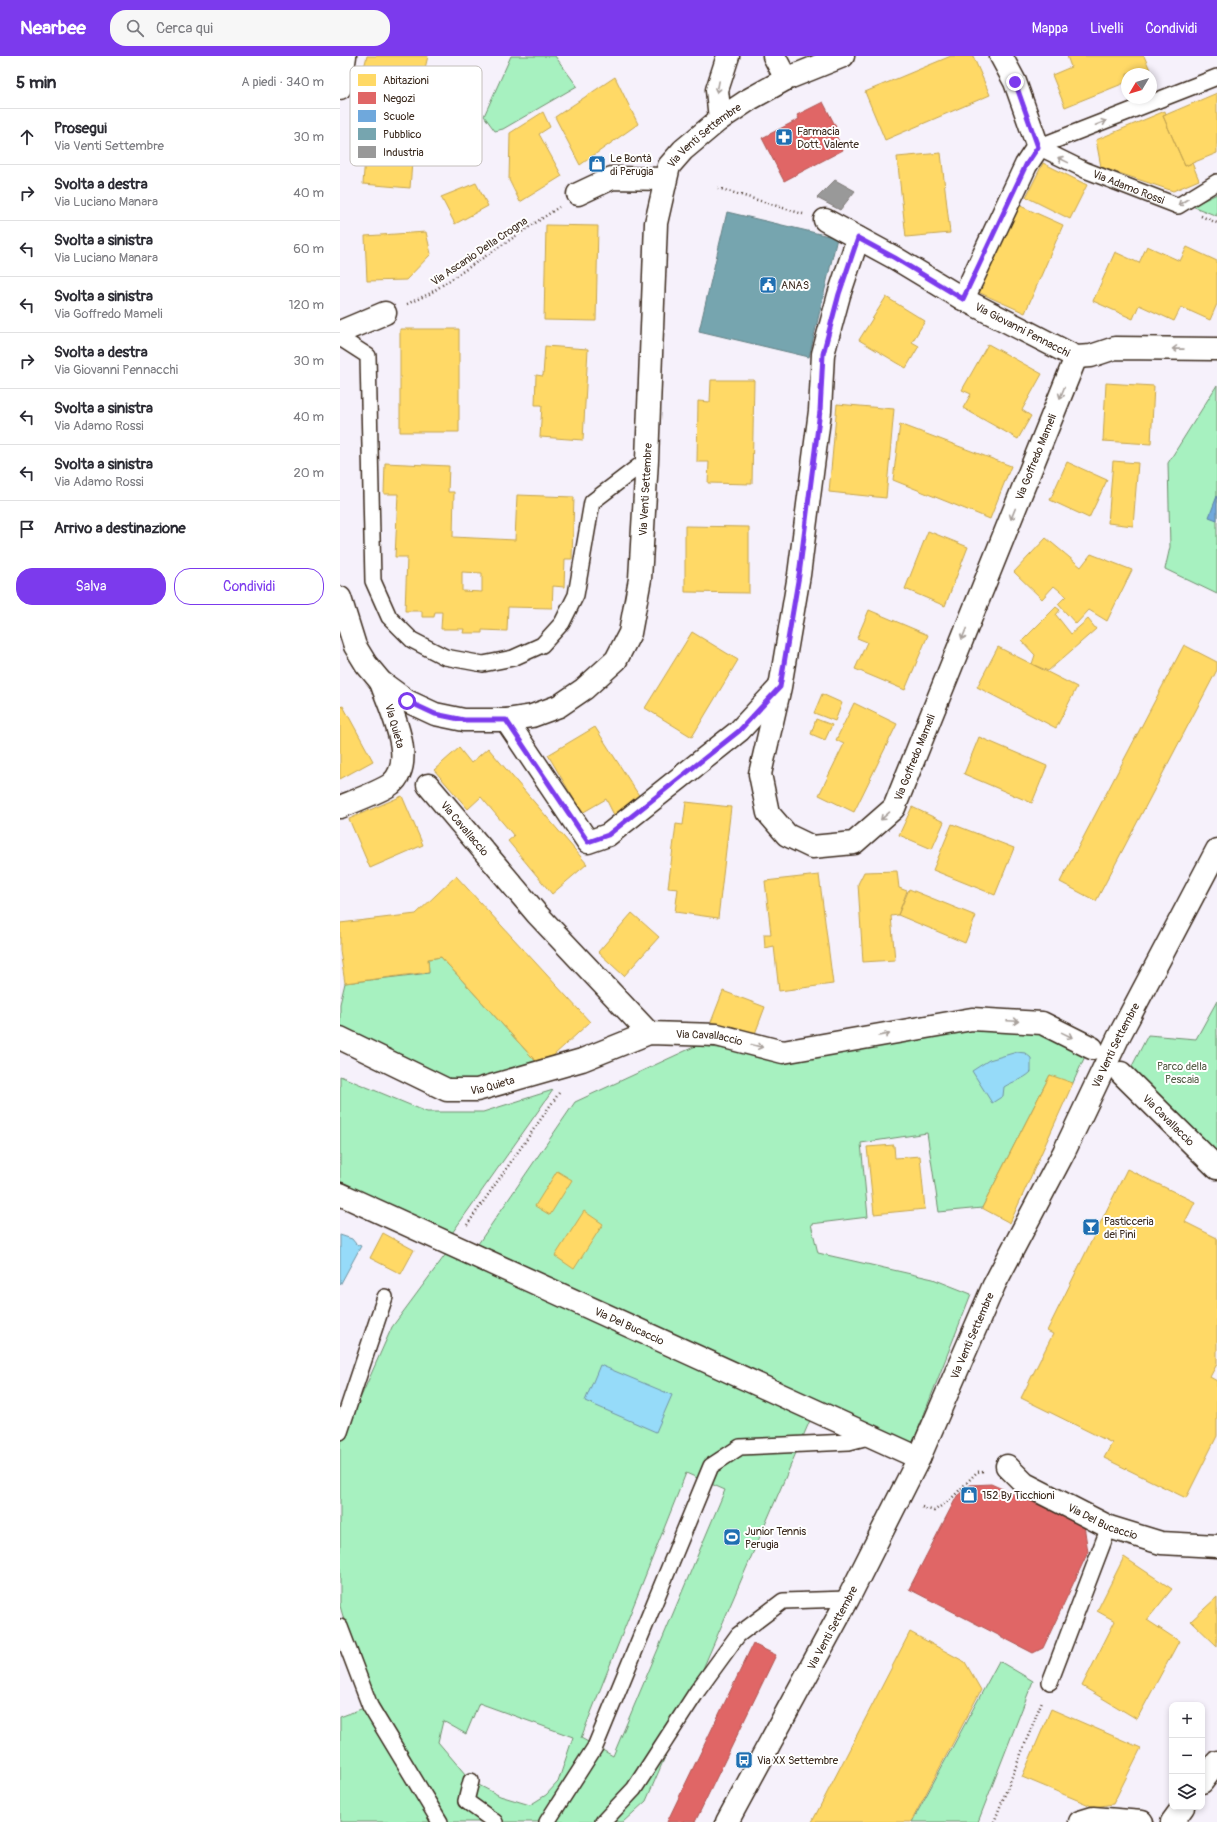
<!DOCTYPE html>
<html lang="it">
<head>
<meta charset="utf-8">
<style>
	:root { --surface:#fff; --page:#f7f7f7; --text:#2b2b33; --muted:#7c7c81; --line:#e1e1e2; --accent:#7c3aed }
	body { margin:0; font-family:Pangolin,sans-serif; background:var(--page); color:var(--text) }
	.controls { position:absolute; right:12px; bottom:12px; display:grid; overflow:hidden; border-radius:8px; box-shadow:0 2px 6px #0003 }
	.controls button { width:36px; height:36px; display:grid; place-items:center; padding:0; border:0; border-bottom:1px solid var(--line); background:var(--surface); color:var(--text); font:20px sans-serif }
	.compass { position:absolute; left:781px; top:12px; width:36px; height:36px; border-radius:50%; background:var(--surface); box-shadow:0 2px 6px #0003; rotate:232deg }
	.stop { position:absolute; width:12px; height:12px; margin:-9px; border:3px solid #7c3aed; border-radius:50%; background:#fff }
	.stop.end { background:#7c3aed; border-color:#fff; box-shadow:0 1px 4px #0008 }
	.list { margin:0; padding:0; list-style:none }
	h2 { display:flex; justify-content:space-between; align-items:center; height:52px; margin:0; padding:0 16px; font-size:17px }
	h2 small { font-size:13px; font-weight:400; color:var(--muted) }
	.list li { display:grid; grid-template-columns:26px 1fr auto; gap:12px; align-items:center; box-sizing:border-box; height:56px; padding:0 16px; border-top:1px solid var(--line) }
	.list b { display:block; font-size:15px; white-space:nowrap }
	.list p { margin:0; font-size:13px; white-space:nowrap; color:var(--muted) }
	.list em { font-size:13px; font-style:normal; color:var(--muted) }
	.actions { display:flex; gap:8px; padding:12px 16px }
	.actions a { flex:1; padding:9px 0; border:1px solid var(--accent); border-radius:16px; text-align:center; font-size:14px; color:var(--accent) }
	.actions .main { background:var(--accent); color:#fff }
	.icon { flex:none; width:22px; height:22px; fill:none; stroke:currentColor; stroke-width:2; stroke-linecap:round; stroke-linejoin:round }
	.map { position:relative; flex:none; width:877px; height:1766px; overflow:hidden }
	header { display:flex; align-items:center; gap:24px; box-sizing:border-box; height:56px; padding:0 20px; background:var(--accent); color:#fff }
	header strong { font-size:19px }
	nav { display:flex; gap:22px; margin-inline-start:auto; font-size:14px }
	.search { width:280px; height:36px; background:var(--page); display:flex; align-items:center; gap:10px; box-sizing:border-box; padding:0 14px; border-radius:16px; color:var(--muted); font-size:15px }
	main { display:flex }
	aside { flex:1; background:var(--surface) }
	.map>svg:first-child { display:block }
	.green { fill:#a7f1c0; stroke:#718e6f; fill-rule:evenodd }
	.water { fill:#96dbf9; stroke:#7294a1 }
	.homes { fill:#ffd966; stroke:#c4a450; fill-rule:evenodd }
	.shops { fill:#e06666; stroke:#ae5450 }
	.schools { fill:#6fa8dc; stroke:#5f82a3 }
	.public { fill:#76a5af; stroke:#648084 }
	.industry { fill:#999; stroke:#7d7874 }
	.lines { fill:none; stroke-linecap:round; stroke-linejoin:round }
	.service-casing { stroke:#3b2a1e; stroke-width:18 }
	.minor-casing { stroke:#3b2a1e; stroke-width:25 }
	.tertiary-casing { stroke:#3b2a1e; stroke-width:25 }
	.path { stroke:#3b2a1e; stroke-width:2.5; stroke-dasharray:1 3; stroke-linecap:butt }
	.service { stroke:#fff; stroke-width:15 }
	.minor { stroke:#fff; stroke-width:22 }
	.tertiary { stroke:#fff; stroke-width:22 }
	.oneway { stroke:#a79f9a }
	.route { stroke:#7c3aed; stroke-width:5 }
	.labels { text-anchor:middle; stroke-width:4; stroke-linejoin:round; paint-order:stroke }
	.poi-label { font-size:11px; fill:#3b2a1e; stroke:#fff; text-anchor:start }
	.street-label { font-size:11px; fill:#3b2a1e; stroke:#fff }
	.park-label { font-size:11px; fill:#565c46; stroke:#fff }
	.key { fill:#fff; stroke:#c4bfbc; stroke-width:1 }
	.key-label { font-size:11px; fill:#3b2a1e }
</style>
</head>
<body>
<header>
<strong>Nearbee</strong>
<div class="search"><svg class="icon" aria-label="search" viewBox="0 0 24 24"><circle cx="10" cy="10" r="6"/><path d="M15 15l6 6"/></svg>Cerca qui</div>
<nav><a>Mappa</a><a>Livelli</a><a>Condividi</a></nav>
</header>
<main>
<aside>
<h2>5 min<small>A piedi · 340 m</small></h2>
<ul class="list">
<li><svg class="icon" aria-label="ahead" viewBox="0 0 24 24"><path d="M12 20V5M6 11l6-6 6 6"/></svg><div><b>Prosegui</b><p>Via Venti Settembre</p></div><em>30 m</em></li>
<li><svg class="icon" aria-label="right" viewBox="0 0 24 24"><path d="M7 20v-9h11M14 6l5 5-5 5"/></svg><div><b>Svolta a destra</b><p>Via Luciano Manara</p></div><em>40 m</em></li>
<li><svg class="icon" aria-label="left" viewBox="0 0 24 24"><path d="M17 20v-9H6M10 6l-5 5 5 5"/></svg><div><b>Svolta a sinistra</b><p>Via Luciano Manara</p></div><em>60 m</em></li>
<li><svg class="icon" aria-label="left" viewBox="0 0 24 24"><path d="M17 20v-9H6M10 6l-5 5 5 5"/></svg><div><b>Svolta a sinistra</b><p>Via Goffredo Mameli</p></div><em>120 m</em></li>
<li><svg class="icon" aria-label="right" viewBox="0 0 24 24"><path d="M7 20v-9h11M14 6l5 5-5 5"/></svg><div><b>Svolta a destra</b><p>Via Giovanni Pennacchi</p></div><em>30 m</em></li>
<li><svg class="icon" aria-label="left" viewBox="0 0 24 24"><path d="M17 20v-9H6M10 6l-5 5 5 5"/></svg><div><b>Svolta a sinistra</b><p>Via Adamo Rossi</p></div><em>40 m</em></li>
<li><svg class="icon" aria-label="left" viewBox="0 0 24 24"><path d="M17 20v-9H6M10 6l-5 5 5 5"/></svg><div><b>Svolta a sinistra</b><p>Via Adamo Rossi</p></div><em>20 m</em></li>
<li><svg class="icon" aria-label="arrive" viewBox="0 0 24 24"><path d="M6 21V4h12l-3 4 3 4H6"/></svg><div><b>Arrivo a destinazione</b></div></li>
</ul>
<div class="actions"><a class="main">Salva</a><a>Condividi</a></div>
</aside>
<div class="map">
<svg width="877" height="1766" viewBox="0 0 877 1766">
	<rect width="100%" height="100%" fill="#f6f1fb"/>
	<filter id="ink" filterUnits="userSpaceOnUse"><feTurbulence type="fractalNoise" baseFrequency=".025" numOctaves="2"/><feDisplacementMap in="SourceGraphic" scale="8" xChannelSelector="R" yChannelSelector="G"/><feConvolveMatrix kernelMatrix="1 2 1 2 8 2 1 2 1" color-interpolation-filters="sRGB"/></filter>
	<g filter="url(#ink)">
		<path class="green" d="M171 0H215L237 30 163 73 155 75 144 60Z
			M877 138V160L852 150Z
			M877 329V538L825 513 830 491 828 407Z
			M101 901 201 1011 137 1034 0 982V948L5 927 89 917 88 903Z
			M877 945V1101L790 1014 808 979 856 983Z
			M629 968 700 974 746 998 732 1029 710 1019 642 1152 599 1156 587 1077 521 1087 528 1161 471 1168 478 1197 593 1223 631 1238 572 1389 138 1188 235 1046 358 989 432 1000Z
			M0 1020 87 1056H143L213 1034 110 1180 0 1130Z
			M109 1194 471 1362 306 1745 283 1766H0V1661L29 1650 0 1550V1388L52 1271ZM346 1417 385 1434 273 1700 241 1682ZM139 1647 233 1681 218 1726 206 1739 190 1749 160 1740 131 1725 98 1686 103 1665 126 1678Z
			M659 1605 693 1625 638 1766H572Z"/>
		<path class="water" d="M677 996 685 997 691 1002V1016C683 1024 673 1025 664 1031L663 1040 652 1047 632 1015 649 1004Z
			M0 1179 12 1183 16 1188 21 1190 0 1229Z
			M260 1309 332 1339 316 1376 245 1345Z"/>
		<path class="homes" d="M27 0H88L80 33 22 19Z
			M611 0H633L650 39 545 84 525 36Z
			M727 0H804L811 16 806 18H787V26L725 51 712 19 731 11Z
			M275 21 298 68 240 109 215 61Z
			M22 31 47 33 46 40 77 42 70 132 23 128 26 87 18 86Z
			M877 37V97L845 110 823 60Z
			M825 55 826 59 823 60 845 110 852 107 859 124 833 135 761 111 756 84Z
			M203 56 210 71 199 78 222 120 180 146 169 124 170 77Z
			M601 97 610 177 566 181 557 101Z
			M703 107 747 129 730 163 686 141Z
			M136 127 148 150 115 168 101 141Z
			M676 148 723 169 685 257 638 236Z
			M206 169 258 170 256 265 204 264Z
			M86 176 91 198 66 224 27 225 25 180Z
			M807 190 840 205 847 191 877 205V248L870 264 841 251 834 265 799 249 793 263 753 245 775 196 799 207Z
			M546 241 585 265 572 286 579 290 566 312 519 284Z
			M60 273H119V376H60Z
			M648 288 702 318 682 354 691 360 678 383 623 352 631 338 622 334Z
			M205 290 248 293 243 384 200 381 202 349H195L196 319 203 320Z
			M371 324H414L412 428 368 427 369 406H357L358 345 370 346Z
			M766 327 814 330 811 388 763 385Z
			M497 348 554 353 546 442 489 436Z
			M560 368 671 410 650 463 553 424Z
			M773 405 798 407 793 470 768 467Z
			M727 406 767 424 749 462 710 444Z
			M45 407 109 410 108 436H114L113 481 175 484 177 439 234 441 232 503H225L224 531 213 530 212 552 168 551 167 575 142 574V577H123L124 573H101L102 556H95L94 561H82V555H65L67 501H55L58 438H44ZM122 516 142 517V536L122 535Z
			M345 470 409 471V537L345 536Z
			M588 475 628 491 605 550 565 533Z
			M706 482 741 511 751 498 792 514 767 565 749 554 736 568 718 548 726 540 714 530 702 543 674 516Z
			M716 551 720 554 716 559 731 578 748 563 756 573 708 615 692 608 695 599 682 585Z
			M529 554 588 579 565 634 515 613 527 586 517 582Z
			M352 576 398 604 352 681 305 652Z
			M844 589 877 606V614L756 845 720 826Z
			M658 591 737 631 716 672 637 631Z
			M482 638 502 647 495 665 474 657Z
			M514 647 557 668 514 756 479 739 504 688 496 684Z
			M3 650 33 705 0 723V651Z
			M476 663 492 669 485 684 471 678Z
			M255 671 300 741 274 759 266 743 242 757 208 699Z
			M639 681 707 710 692 747 624 718Z
			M119 692 131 707 148 692 247 808 212 838 168 785 174 780 141 741 128 753 94 714Z
			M62 740 83 789 30 812 9 763Z
			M346 746 391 751 378 862 335 856 338 833 328 832 336 768 343 769Z
			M572 751 604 766 592 793 559 779Z
			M612 768 674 792 655 839 593 814Z
			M557 815 559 832 567 835 558 859 551 860 555 904 523 906 518 828 524 816Z
			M479 819 493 928 439 935 434 890 425 892 424 878H431L425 825Z
			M116 820 250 966 201 1011 101 901 88 903 89 916 5 927 0 895V867L76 858Z
			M569 833 636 860 625 887 558 859Z
			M292 857 319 881 284 920 258 896Z
			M383 935 425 951 413 983 371 966Z
			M710 1019 733 1027 670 1167 642 1152Z
			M554 1089 555 1102 580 1100 585 1153 534 1158 527 1091Z
			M787 1113 855 1146 845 1166 877 1182V1308L870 1321 877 1325V1380L846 1442 764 1402 772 1387 681 1342 713 1278 707 1275Z
			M217 1115 232 1124 210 1159 195 1150Z
			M244 1155 263 1168 234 1213 215 1200Z
			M43 1177 74 1194 61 1218 30 1202Z
			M784 1501 832 1533 807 1564 839 1585 797 1663 742 1630 775 1565 757 1555Z
			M877 1541V1590L851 1565Z
			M570 1576 625 1606 641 1634 571 1766H472Z
			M711 1653 801 1692 773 1748 754 1751 682 1721Z"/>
		<path class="shops" d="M483 46 496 71 493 73 503 94 444 125 422 82 459 63 457 59Z
			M651 1428 744 1469 748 1496 703 1592 693 1597 569 1533 617 1440 630 1429Z
			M413 1588 436 1599 355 1766H327Z"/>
		<path class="schools" d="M877 440V464L869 461Z"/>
		<path class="public" d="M387 156 497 182 469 301 359 275Z"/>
		<path class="industry" d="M495 124 515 135 500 154 477 142Z"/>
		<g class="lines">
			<defs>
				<g id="service">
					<path id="s1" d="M698 91 745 114 838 150 877 126"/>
					<path d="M698 91 877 21"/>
					<path d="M0 282 28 300 33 525 49 561 72 584 105 601 143 608 173 602 202 589 222 567 236 539 252 446 307 404"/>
					<path d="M0 1376 45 1241"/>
					<path d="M0 1571 30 1650 100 1766"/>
					<path d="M710 1626 769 1471"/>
					<path d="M131 1725 126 1745 155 1766"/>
					<path d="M207 1766 255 1691 371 1410 400 1391 509 1386 532 1380"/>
					<path d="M263 1766 294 1733 358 1634 398 1579 443 1545 508 1543"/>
				</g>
				<g id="minor">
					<path d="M434 0 446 23"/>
					<path d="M380 63 377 34 388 0"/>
					<path d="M238 138 272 122 325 123"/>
					<path id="s2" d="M485 164 555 202 623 243 736 301 751 300 775 292 877 293"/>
					<path id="s3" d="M518 182 499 239 483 298 480 355 459 519 440 631 420 718 428 757 447 779 472 791 514 787 554 752 736 301"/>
					<path d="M623 243 686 109 698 91 675 26 661 0"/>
					<path d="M0 276 45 257"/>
					<path d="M166 664 248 786 268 779 399 675 439 632"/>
					<path id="s4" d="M88 729 197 858 309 977"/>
					<path d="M0 751C12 746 42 735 51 728 78 706 50 653 41 626"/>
					<path id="s5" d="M0 982 107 1034H137L242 1004 309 977 377 979 443 996 632 963 702 967 752 992"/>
					<path id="s6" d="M781 1017 877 1112"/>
					<path id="s7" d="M0 1138 579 1402"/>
					<path id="s8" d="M667 1410 685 1428 769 1471 821 1487 877 1490"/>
					<path d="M862 1726 877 1706"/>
					<path d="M740 1766 753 1762 802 1766"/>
					<path d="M832 1766 843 1751"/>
				</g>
				<g id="tertiary">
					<path d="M0 32 5 0"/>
					<path id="s9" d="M0 542 15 590 26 608 41 626 67 645 95 658 124 664H166L192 660 219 650 244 633 276 604 290 577 300 523 307 404 316 167 329 110 343 94 380 63 410 43 446 23 503 0"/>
					<path id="s10" d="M387 1766 508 1543 579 1402 654 1229 724 1096 778 982 877 794"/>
				</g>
			</defs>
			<use href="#service" class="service-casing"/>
			<use href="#minor" class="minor-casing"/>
			<use href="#tertiary" class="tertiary-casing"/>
			<path class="path" d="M378 132 463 158
				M861 160 877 167
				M67 248 89 238 219 151
				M127 1169 219 1037
				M582 1451 594 1455 611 1443 637 1416 643 1415
				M654 1766 702 1645"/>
			<use href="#service" class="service"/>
			<use href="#minor" class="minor"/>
			<use href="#tertiary" class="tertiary"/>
		</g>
		<defs><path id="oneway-shaft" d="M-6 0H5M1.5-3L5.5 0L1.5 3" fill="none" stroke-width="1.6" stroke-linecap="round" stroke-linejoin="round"/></defs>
		<g class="oneway">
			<use href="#oneway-shaft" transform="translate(378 31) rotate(101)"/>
			<use href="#oneway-shaft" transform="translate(761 67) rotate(-22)"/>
			<use href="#oneway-shaft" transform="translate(723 104) rotate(-154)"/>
			<use href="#oneway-shaft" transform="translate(843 146) rotate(147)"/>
			<use href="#oneway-shaft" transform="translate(838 293) rotate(-179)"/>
			<use href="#oneway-shaft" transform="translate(722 337) rotate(112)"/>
			<use href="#oneway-shaft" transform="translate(673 458) rotate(112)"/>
			<use href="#oneway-shaft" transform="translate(624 578) rotate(112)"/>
			<use href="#oneway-shaft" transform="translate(545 760) rotate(139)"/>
			<use href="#oneway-shaft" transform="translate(673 965) rotate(3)"/>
			<use href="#oneway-shaft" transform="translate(544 979) rotate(-10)"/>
			<use href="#oneway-shaft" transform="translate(727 979) rotate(26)"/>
			<use href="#oneway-shaft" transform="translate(417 990) rotate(14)"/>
		</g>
	</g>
	<g class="lines" filter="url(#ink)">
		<path class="route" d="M67 645 95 658 124 664H166L248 786 268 779 399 675 440 631 459 519 480 355 483 298 499 238 518 182 555 202 623 243 686 109 698 91 675 26"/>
	</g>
	<defs>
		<symbol id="pharmacy-square" viewBox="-11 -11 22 22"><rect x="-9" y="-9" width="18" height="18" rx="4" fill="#1f6fb2" stroke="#fff"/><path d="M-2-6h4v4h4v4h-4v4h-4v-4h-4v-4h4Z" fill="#fff"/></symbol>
		<symbol id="shop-square" viewBox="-11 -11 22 22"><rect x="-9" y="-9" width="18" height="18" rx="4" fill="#1f6fb2" stroke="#fff"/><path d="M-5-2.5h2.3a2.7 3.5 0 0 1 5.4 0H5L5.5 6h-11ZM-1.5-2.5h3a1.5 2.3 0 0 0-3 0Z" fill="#fff"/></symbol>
		<symbol id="civic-square" viewBox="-11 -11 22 22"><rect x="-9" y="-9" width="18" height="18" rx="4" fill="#1f6fb2" stroke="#fff"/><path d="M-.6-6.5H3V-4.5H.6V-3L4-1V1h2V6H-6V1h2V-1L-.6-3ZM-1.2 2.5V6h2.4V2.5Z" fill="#fff"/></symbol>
		<symbol id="bar-square" viewBox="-11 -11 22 22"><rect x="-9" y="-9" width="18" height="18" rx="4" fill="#1f6fb2" stroke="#fff"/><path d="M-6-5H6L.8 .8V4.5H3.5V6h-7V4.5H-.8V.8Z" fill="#fff"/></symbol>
		<symbol id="stadium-square" viewBox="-11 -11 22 22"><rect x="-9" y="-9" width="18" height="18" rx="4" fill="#1f6fb2" stroke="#fff"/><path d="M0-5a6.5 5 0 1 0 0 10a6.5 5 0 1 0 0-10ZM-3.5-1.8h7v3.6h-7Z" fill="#fff"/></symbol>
		<symbol id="bus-square" viewBox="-11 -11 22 22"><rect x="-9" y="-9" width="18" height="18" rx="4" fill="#1f6fb2" stroke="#fff"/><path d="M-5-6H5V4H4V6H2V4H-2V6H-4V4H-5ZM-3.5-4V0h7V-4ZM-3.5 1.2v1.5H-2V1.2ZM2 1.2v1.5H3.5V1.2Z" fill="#fff"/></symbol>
	</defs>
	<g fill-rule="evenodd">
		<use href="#pharmacy-square" x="434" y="71" width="20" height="20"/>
		<use href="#shop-square" x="247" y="98" width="20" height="20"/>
		<use href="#civic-square" x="418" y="219" width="20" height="20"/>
		<use href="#bar-square" x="741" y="1161" width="20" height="20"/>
		<use href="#shop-square" x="619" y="1429" width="20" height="20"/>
		<use href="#stadium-square" x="382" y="1471" width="20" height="20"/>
		<use href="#bus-square" x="394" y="1694" width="20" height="20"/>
	</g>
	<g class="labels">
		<g class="poi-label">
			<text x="457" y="79">Farmacia<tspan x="457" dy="13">Dott. Valente</tspan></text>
			<text x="270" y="106">Le Bontà<tspan x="270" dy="13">di Perugia</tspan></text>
			<text x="441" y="233">ANAS</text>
			<text x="764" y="1169">Pasticceria<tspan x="764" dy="13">dei Pini</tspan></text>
			<text x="642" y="1443">152 By Ticchioni</text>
			<text x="405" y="1479">Junior Tennis<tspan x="405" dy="13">Perugia</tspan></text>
			<text x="417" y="1708">Via XX Settembre</text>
		</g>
		<g class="street-label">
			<text dy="4" stroke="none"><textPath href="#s9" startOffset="905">Via Venti Settembre</textPath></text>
			<text dy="4" stroke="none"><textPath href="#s1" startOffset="99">Via Adamo Rossi</textPath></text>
			<text transform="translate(139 195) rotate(-34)" y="4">Via Ascanio Della Crogna</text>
			<text dy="4" stroke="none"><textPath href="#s2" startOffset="226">Via Giovanni Pennacchi</textPath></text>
			<text dy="4" stroke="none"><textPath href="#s3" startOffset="1117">Via Goffredo Mameli</textPath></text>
			<text dy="4" stroke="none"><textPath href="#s9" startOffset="533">Via Venti Settembre</textPath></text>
			<text transform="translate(55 670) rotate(74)" y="4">Via Quieta</text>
			<text dy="4" stroke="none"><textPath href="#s3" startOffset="793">Via Goffredo Mameli</textPath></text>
			<text dy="4" stroke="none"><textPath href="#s4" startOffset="57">Via Cavallaccio</textPath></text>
			<text dy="4" stroke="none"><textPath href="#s5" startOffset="391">Via Cavallaccio</textPath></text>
			<text dy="4" stroke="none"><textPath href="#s10" startOffset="869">Via Venti Settembre</textPath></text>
			<text dy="4" stroke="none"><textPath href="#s5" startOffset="165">Via Quieta</textPath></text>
			<text dy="4" stroke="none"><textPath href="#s6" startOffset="67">Via Cavallaccio</textPath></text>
			<text dy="4" stroke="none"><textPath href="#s7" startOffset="318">Via Del Bucaccio</textPath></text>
			<text dy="4" stroke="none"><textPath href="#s10" startOffset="545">Via Venti Settembre</textPath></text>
			<text dy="4" stroke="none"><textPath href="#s8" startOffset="112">Via Del Bucaccio</textPath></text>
			<text dy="4" stroke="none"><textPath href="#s10" startOffset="221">Via Venti Settembre</textPath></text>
		</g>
		<g class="park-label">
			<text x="842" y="1014">Parco della<tspan x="842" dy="13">Pescaia</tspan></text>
		</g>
	</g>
	<rect x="10" y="10" width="132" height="100" rx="6" class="key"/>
	<rect x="18" y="18" width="18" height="12" fill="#ffd966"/>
	<rect x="18" y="36" width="18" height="12" fill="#e06666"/>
	<rect x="18" y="54" width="18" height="12" fill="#6fa8dc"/>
	<rect x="18" y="72" width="18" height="12" fill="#76a5af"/>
	<rect x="18" y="90" width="18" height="12" fill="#999"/>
	<g class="key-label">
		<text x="43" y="28">Abitazioni</text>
		<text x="43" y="46">Negozi</text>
		<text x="43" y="64">Scuole</text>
		<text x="43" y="82">Pubblico</text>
		<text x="43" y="100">Industria</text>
	</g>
</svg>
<div class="controls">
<button>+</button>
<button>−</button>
<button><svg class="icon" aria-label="layers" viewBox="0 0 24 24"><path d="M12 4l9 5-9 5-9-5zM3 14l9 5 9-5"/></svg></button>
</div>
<svg class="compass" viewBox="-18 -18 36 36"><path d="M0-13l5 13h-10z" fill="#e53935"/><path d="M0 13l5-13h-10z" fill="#7c7c81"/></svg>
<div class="stop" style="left:67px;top:645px"></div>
<div class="stop end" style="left:675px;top:26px"></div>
</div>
</main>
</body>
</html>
